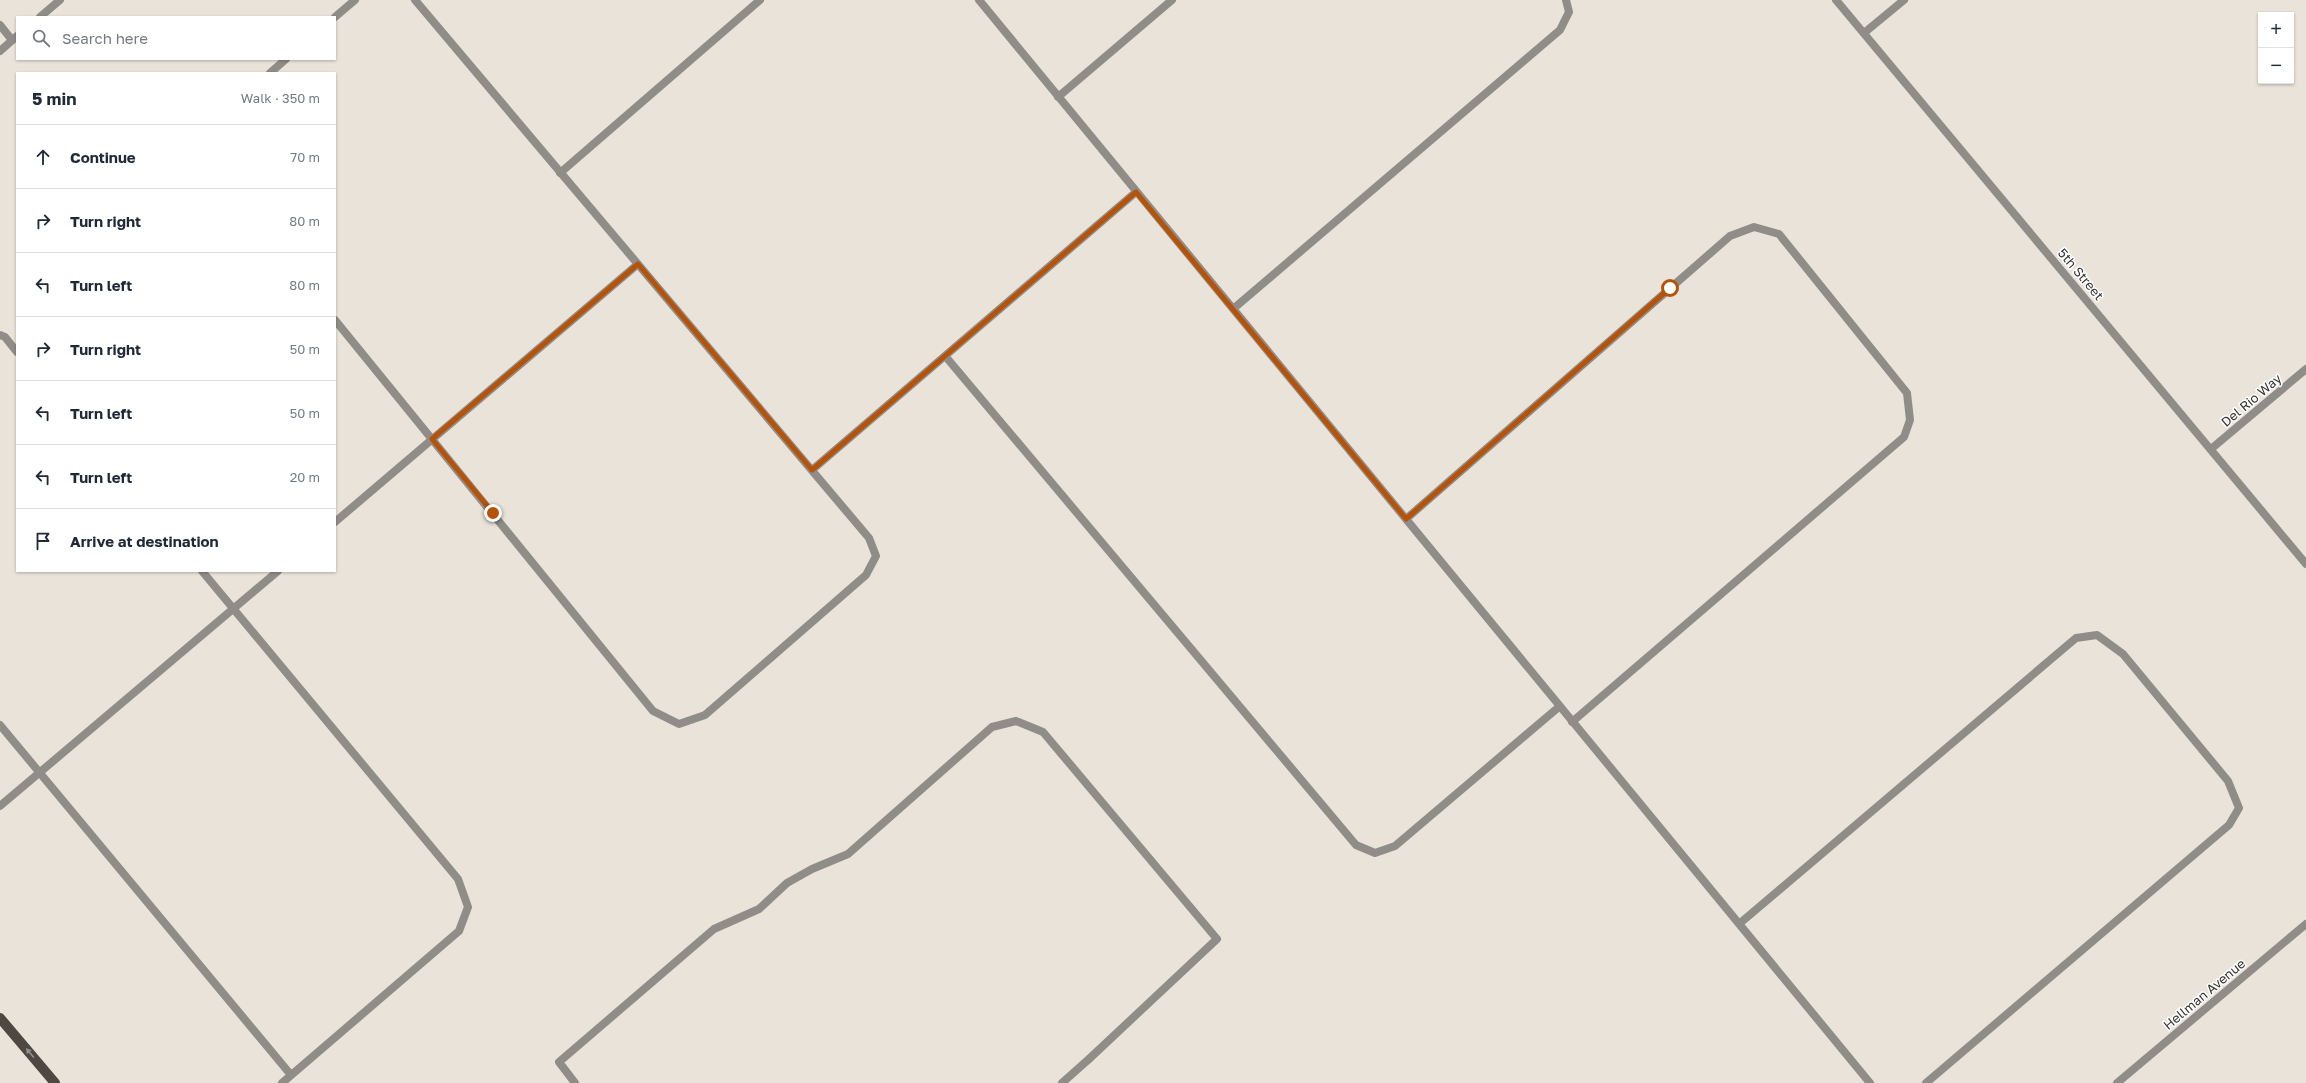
<!DOCTYPE html>
<html lang="en">
<head>
<meta charset="utf-8">
<style>
	:root { --surface:#fff; --page:#f2f2f3; --text:#1f2937; --muted:#747a83; --line:#e0e1e3 }
	body { margin:0; font-family:"Golos Text",sans-serif; background:var(--page); color:var(--text) }
	.controls { position:absolute; right:12px; top:12px; display:grid; overflow:hidden; border-radius:0px; box-shadow:0 1px 3px #0004 }
	.controls button { width:36px; height:36px; display:grid; place-items:center; padding:0; border:0; border-bottom:1px solid var(--line); background:var(--surface); color:var(--text); font:20px sans-serif }
	.stop { position:absolute; width:12px; height:12px; margin:-9px; border:3px solid #b45309; border-radius:50%; background:#fff }
	.stop.end { background:#b45309; border-color:#fff; box-shadow:0 1px 4px #0008 }
	.list { margin:0; padding:0; list-style:none }
	h2 { display:flex; justify-content:space-between; align-items:center; height:52px; margin:0; padding:0 16px; font-size:17px }
	h2 small { font-size:13px; font-weight:400; color:var(--muted) }
	.list li { display:grid; grid-template-columns:26px 1fr auto; gap:12px; align-items:center; box-sizing:border-box; height:64px; padding:0 16px; border-top:1px solid var(--line) }
	.list b { display:block; font-size:15px; white-space:nowrap }
	.list em { font-size:13px; font-style:normal; color:var(--muted) }
	.icon { flex:none; width:22px; height:22px; fill:none; stroke:currentColor; stroke-width:2; stroke-linecap:round; stroke-linejoin:round }
	.map { position:relative; flex:none; width:2306px; height:1083px; overflow:hidden }
	.search { position:absolute; background:var(--surface); box-shadow:0 1px 3px #0004; left:16px; top:16px; width:320px; height:44px; display:flex; align-items:center; gap:10px; box-sizing:border-box; padding:0 14px; border-radius:0px; color:var(--muted); font-size:15px }
	.panel { position:absolute; background:var(--surface); box-shadow:0 1px 3px #0004; left:16px; top:72px; width:320px; height:500px; border-radius:0px }
	.map>svg:first-child { display:block }
	.lines { fill:none; stroke-linecap:round; stroke-linejoin:round }
	.service { stroke:#908d89; stroke-width:8 }
	.minor { stroke:#908d89; stroke-width:8 }
	.tertiary { stroke:#908d89; stroke-width:8 }
	.primary { stroke:#4d4841; stroke-width:10 }
	.oneway { fill:#94918d }
	.route { stroke:#b45309; stroke-width:5 }
	.labels { text-anchor:middle; stroke-width:3; stroke-linejoin:round; paint-order:stroke }
	.street-label { font-size:13px; fill:#36332f; stroke:#fff }
</style>
</head>
<body>
<div class="map">
<svg width="2306" height="1083" viewBox="0 0 2306 1083">
	<rect width="100%" height="100%" fill="#eae3d9"/>
	<g class="lines">
		<path class="service" d="M979 0 1870 1083
			M335 17 355 0
			M0 25 12 40
			M270 73 286 59
			M1058 97 1172 0
			M560 173 760 0
			M1233 309 1560 30 1569 12 1566 0
			M335 320 653 711 679 724 705 715 866 575 876 556 869 538 415 0
			M0 335 5 337 17 352
			M946 357 1356 845 1375 853 1395 846 1560 706
			M812 470 1136 192
			M1406 519 1730 236 1754 227 1779 234 1907 393 1910 420 1904 437 1572 722
			M335 522 638 264
			M202 571 458 879 468 907 459 931 282 1083
			M0 725 291 1075
			M0 806 278 571
			M1739 924 2076 638 2097 635 2123 654 2228 781 2239 808 2229 825 1926 1083
			M575 1083 559 1062 714 929 759 909 787 883 812 869 848 854 992 727 1016 721 1043 732 1217 939 1089 1059"/>
		<path class="minor" d="M1836 0 2306 564
			M40 17 60 0
			M1864 33 1904 0
			M0 51 17 36
			M2211 449 2306 369
			M1062 1083 1089 1059"/>
		<path class="tertiary" d="M2117 1083 2306 924"/>
		<path class="primary" d="M0 1018 55 1083"/>
	</g>
	<defs><path id="oneway-solid" d="M-6-.8H1V-3.2L6.5 0L1 3.2V.8H-6Z"/></defs>
	<use class="oneway" href="#oneway-solid" transform="translate(30 1053) rotate(-130)"/>
	<g class="lines">
		<path class="route" d="M493 513 432 439 638 264 812 470 1136 192 1406 519 1670 288"/>
	</g>
	<g class="labels">
		<g class="street-label">
			<text transform="translate(2081 274) rotate(50)" y="5">5th Street</text>
			<text transform="translate(2251 400) rotate(-40)" y="5">Del Rio Way</text>
			<text transform="translate(2204 994) rotate(-40)" y="5">Hellman Avenue</text>
		</g>
	</g>
</svg>
<div class="controls">
<button>+</button>
<button>−</button>
</div>
<div class="stop" style="left:1670px;top:288px"></div>
<div class="stop end" style="left:493px;top:513px"></div>
<div class="search"><svg class="icon" aria-label="search" viewBox="0 0 24 24"><circle cx="10" cy="10" r="6"/><path d="M15 15l6 6"/></svg>Search here</div>
<section class="panel">
<h2>5 min<small>Walk · 350 m</small></h2>
<ul class="list">
<li><svg class="icon" aria-label="ahead" viewBox="0 0 24 24"><path d="M12 20V5M6 11l6-6 6 6"/></svg><div><b>Continue</b></div><em>70 m</em></li>
<li><svg class="icon" aria-label="right" viewBox="0 0 24 24"><path d="M7 20v-9h11M14 6l5 5-5 5"/></svg><div><b>Turn right</b></div><em>80 m</em></li>
<li><svg class="icon" aria-label="left" viewBox="0 0 24 24"><path d="M17 20v-9H6M10 6l-5 5 5 5"/></svg><div><b>Turn left</b></div><em>80 m</em></li>
<li><svg class="icon" aria-label="right" viewBox="0 0 24 24"><path d="M7 20v-9h11M14 6l5 5-5 5"/></svg><div><b>Turn right</b></div><em>50 m</em></li>
<li><svg class="icon" aria-label="left" viewBox="0 0 24 24"><path d="M17 20v-9H6M10 6l-5 5 5 5"/></svg><div><b>Turn left</b></div><em>50 m</em></li>
<li><svg class="icon" aria-label="left" viewBox="0 0 24 24"><path d="M17 20v-9H6M10 6l-5 5 5 5"/></svg><div><b>Turn left</b></div><em>20 m</em></li>
<li><svg class="icon" aria-label="arrive" viewBox="0 0 24 24"><path d="M6 21V4h12l-3 4 3 4H6"/></svg><div><b>Arrive at destination</b></div></li>
</ul>
</section>
</div>
</body>
</html>
